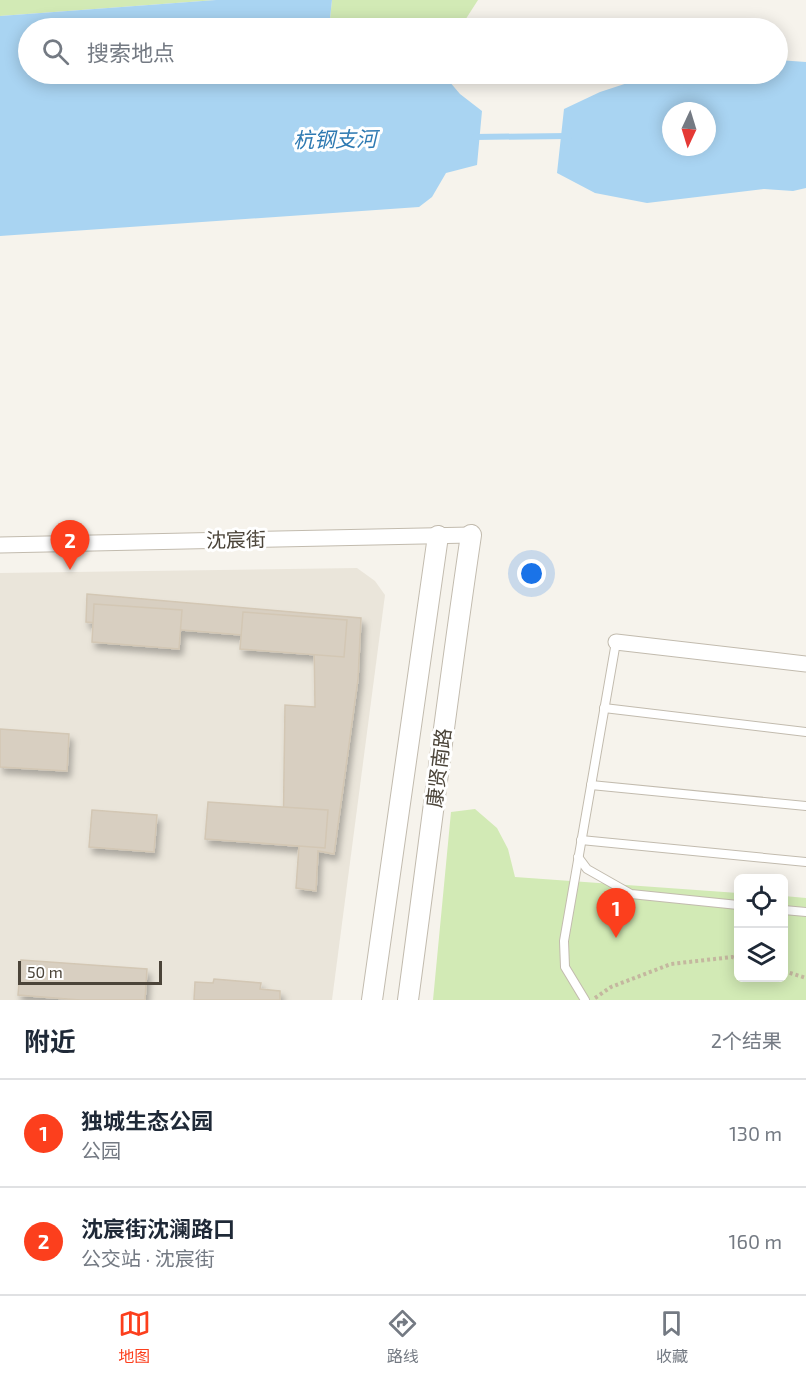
<!DOCTYPE html>
<html lang="zh">
<meta charset="utf-8">
<style>
:root{--surface:#fff;--page:#f6f6f7;--text:#1f2937;--muted:#747a83;--line:#e0e1e3;--accent:#fc3f1d}
body{margin:0;font-family:"Exo 2","Noto Sans SC",sans-serif;background:var(--page);color:var(--text)}
.controls{position:absolute;right:18px;bottom:18px;display:grid;overflow:hidden;border-radius:9px;box-shadow:0 3px 15px #0003}
.controls button{width:54px;height:54px;display:grid;place-items:center;padding:0;border:0;border-bottom:2px solid var(--line);background:var(--surface);color:var(--text);font:30px sans-serif}
.compass{position:absolute;left:662px;top:102px;width:54px;height:54px;border-radius:50%;background:var(--surface);box-shadow:0 3px 15px #0003;rotate:184deg}
.scale{position:absolute;left:18px;bottom:15px;width:144px;box-sizing:border-box;padding-left:6px;border:3px solid #4b4439;border-top:0;font-size:16px;line-height:21px;white-space:nowrap;color:#4b4439;-webkit-text-stroke:4px #fff;paint-order:stroke}
.you{position:absolute;left:532px;top:574px;width:21px;height:21px;margin:-15px;border:4px solid #fff;border-radius:50%;background:#1a73e8;box-shadow:0 0 0 9px #1a73e833}
.badge{display:grid;place-items:center;width:39px;height:39px;border-radius:50%;background:var(--accent);color:#fff;font-size:20px;font-weight:700}
.pin{position:absolute;translate:-50% -50px;filter:drop-shadow(0 2px 3px #0008)}
.pin::after{content:'';position:absolute;top:32px;width:21px;height:18px;background:inherit;clip-path:polygon(0 0,100% 0,50% 100%)}
.list{margin:0;padding:0;list-style:none}
h2{display:flex;justify-content:space-between;align-items:center;height:78px;margin:0;padding:0 24px;font-size:26px}
h2 small{font-size:20px;font-weight:400;color:var(--muted)}
.list li{display:grid;grid-template-columns:39px 1fr auto;gap:18px;align-items:center;box-sizing:border-box;height:108px;padding:0 24px;border-top:2px solid var(--line)}
.list b{display:block;font-size:22px;white-space:nowrap}
.list p{margin:0;font-size:20px;white-space:nowrap;color:var(--muted)}
.list em{font-size:20px;font-style:normal;color:var(--muted)}
.icon{flex:none;width:33px;height:33px;fill:none;stroke:currentColor;stroke-width:2;stroke-linecap:round;stroke-linejoin:round}
.map{position:relative;flex:none;width:806px;height:1000px;overflow:hidden}
.search{position:absolute;background:var(--surface);box-shadow:0 3px 15px #0003;left:18px;right:18px;top:18px;height:66px;display:flex;align-items:center;gap:15px;box-sizing:border-box;padding:0 21px;border-radius:33px;color:var(--muted);font-size:22px}
.sheet{height:294px;background:var(--surface)}
nav{display:flex;justify-content:space-around;align-items:center;box-sizing:border-box;height:84px;border-top:2px solid var(--line);background:var(--surface);font-size:16px;color:var(--muted)}
nav a{display:grid;justify-items:center;gap:3px}
nav .on{color:var(--accent)}
.map>svg:first-child{display:block}
.residential{fill:#eae5da}
.green{fill:#d2eab5}
.water{fill:#a9d4f2;fill-rule:evenodd}
.lines{fill:none;stroke-linecap:round;stroke-linejoin:round}
.stream{stroke:#a9d4f2;stroke-width:6}
.building{fill:#d8cfc1;stroke:#d3c7b4;stroke-width:1.5;filter:url(#shadow)}
.service-casing{stroke:#c2bbae;stroke-width:10}
.minor-casing{stroke:#c2bbae;stroke-width:17}
.tertiary-casing{stroke:#c2bbae;stroke-width:22}
.path{stroke:#c4b79f;stroke-width:4;stroke-dasharray:3 3;stroke-linecap:butt}
.service{stroke:#fff;stroke-width:8}
.minor{stroke:#fff;stroke-width:15}
.tertiary{stroke:#fff;stroke-width:20}
.labels{text-anchor:middle;stroke-width:6;stroke-linejoin:round;paint-order:stroke}
.street-label{font-size:20px;fill:#4b4439;stroke:#fff}
.water-label{font-size:21px;font-style:italic;fill:#2e7ab2;stroke:#fff}
</style>
<div class="map">
<svg width="806" height="1000" viewBox="0 0 806 1000">
<defs>
<filter id="shadow"><feDropShadow dx="3.5" dy="6" stdDeviation="3" flood-color="#0004"/></filter>
</defs>
<rect width="100%" height="100%" fill="#f6f3ec"/>
<!-- residential -->
<path class="residential" d="M357,568L375,581L385,595L332,1000H0V573Z"/>
<!-- green -->
<g class="green">
<path d="M0,0H216L0,16Z"/>
<path d="M332,0H478L460,28H329Z"/>
<path d="M475,809L497,828L508,849L515,877L738,893V978H784V896L806,898V1000H433L451,812Z"/>
</g>
<!-- water -->
<g class="water">
<path d="M216,0H332L329,28H28V74H326L325,82L361,79L395,74H443L460,94L482,111L477,165L446,173L432,197L419,207L0,236V16Z"/>
<path d="M778,60L806,62V188L793,191L764,189L647,203L595,193L557,173L564,109L600,92L655,74H778ZM671,111H707V147H671Z"/>
</g>
<g class="lines">
<!-- stream -->
<path class="stream" d="M474,137L569,136"/>
</g>
<!-- building -->
<g class="building">
<path d="M87,594L361,618L358,679L334,854L318,851L316,891L296,888L299,846L283,845L285,705L315,707L314,641L86,622Z"/>
<path d="M94,604L182,610L179,649L92,642Z"/>
<path d="M243,612L347,620L344,657L240,649Z"/>
<path d="M0,729L69,734L67,771L0,767Z"/>
<path d="M208,802L328,810L325,848L205,839Z"/>
<path d="M92,810L157,815L154,852L89,847Z"/>
<path d="M21,960L147,969L145,1000H80L18,995Z"/>
<path d="M214,979L261,983L260,989L280,991V1000H194L195,982L213,983Z"/>
</g>
<g class="lines">
<defs>
<g id="service">
<path d="M604,708L806,732"/>
<path d="M591,785L806,806"/>
<path d="M581,840L806,862"/>
<path d="M578,857L587,869L631,894L738,905"/>
<path d="M784,910L806,912"/>
<path d="M585,1000L565,967L564,941L616,642"/>
</g>
<g id="minor">
<path d="M0,545L471,535"/>
<path d="M616,642L806,664"/>
</g>
<g id="tertiary">
<path d="M372,1000L438,536"/>
<path d="M408,1000C429,845 448,690 471,535"/>
</g>
</defs>
<!-- service casing -->
<use href="#service" class="service-casing"/>
<!-- minor casing -->
<use href="#minor" class="minor-casing"/>
<!-- tertiary casing -->
<use href="#tertiary" class="tertiary-casing"/>
<!-- path -->
<g class="path">
<path d="M784,971L806,978"/>
<path d="M595,998L611,987L671,964L732,957L738,959"/>
</g>
<!-- service -->
<use href="#service" class="service"/>
<!-- minor -->
<use href="#minor" class="minor"/>
<!-- tertiary -->
<use href="#tertiary" class="tertiary"/>
</g>
<g class="labels">
<!-- street labels -->
<g class="street-label">
<text transform="translate(236 540) rotate(-1)" y="7">沈宸街</text>
<text transform="translate(439 768) rotate(-83)" y="7">康贤南路</text>
</g>
<!-- water labels -->
<g class="water-label">
<text transform="translate(335 140) rotate(-1)" y="7">杭钢支河</text>
</g>
</g>
</svg>
<div class="controls">
<button><svg class="icon" aria-label="locate" viewBox="0 0 24 24"><circle cx="12" cy="12" r="6"/><path d="M12 2v4M12 18v4M2 12h4M18 12h4"/></svg></button>
<button><svg class="icon" aria-label="layers" viewBox="0 0 24 24"><path d="M12 4l9 5-9 5-9-5zM3 14l9 5 9-5"/></svg></button>
</div>
<svg class="compass" viewBox="-18 -18 36 36"><path d="M0-13l5 13h-10z" fill="#e53935"/><path d="M0 13l5-13h-10z" fill="#747a83"/></svg>
<div class="scale">50 m</div>
<div class="you"></div>
<div class="pin badge" style="left:616px;top:938px">1</div>
<div class="pin badge" style="left:70px;top:570px">2</div>
<div class="search"><svg class="icon" aria-label="search" viewBox="0 0 24 24"><circle cx="10" cy="10" r="6"/><path d="M15 15l6 6"/></svg>搜索地点</div>
</div>
<section class="sheet">
<h2>附近<small>2个结果</small></h2>
<ul class="list">
<li><span class="badge">1</span><div><b>独城生态公园</b><p>公园</p></div><em>130 m</em></li>
<li><span class="badge">2</span><div><b>沈宸街沈澜路口</b><p>公交站 · 沈宸街</p></div><em>160 m</em></li>
</ul>
</section>
<nav>
<a class="on"><svg class="icon" aria-label="map" viewBox="0 0 24 24"><path d="M3 6l6-2 6 2 6-2v14l-6 2-6-2-6 2zM9 4v14M15 6v14"/></svg>地图</a>
<a><svg class="icon" aria-label="directions" viewBox="0 0 24 24"><path d="M12 3l9 9-9 9-9-9zM9 14v-3h6M13 9l2 2-2 2"/></svg>路线</a>
<a><svg class="icon" aria-label="saved" viewBox="0 0 24 24"><path d="M7 4h10v16l-5-4-5 4z"/></svg>收藏</a>
</nav>
